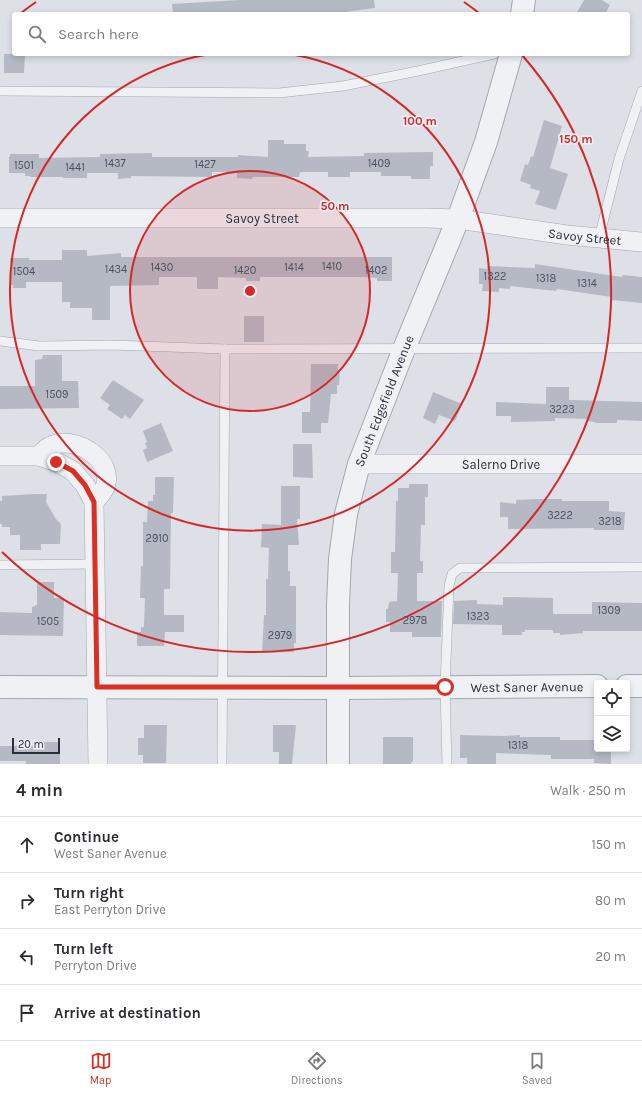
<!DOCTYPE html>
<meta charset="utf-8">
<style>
:root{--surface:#fff;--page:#f2f2f3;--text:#2b2b33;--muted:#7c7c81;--line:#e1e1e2;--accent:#d93025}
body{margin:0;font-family:Karla,sans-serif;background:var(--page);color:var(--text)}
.controls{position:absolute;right:12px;bottom:12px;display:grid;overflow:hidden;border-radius:4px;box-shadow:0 2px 6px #0003}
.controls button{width:36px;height:36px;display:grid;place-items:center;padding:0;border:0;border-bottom:1px solid var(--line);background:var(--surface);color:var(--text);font:20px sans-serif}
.scale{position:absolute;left:12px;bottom:10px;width:48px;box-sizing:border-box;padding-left:4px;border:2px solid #272e3d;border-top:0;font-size:11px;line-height:14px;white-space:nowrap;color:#272e3d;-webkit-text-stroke:3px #eceff4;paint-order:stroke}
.stop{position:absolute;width:12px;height:12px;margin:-9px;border:3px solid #d93025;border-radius:50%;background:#fff}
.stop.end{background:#d93025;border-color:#fff;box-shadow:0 1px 4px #0008}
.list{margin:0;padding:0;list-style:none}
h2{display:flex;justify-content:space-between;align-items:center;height:52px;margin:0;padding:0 16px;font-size:17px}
h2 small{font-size:13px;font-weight:400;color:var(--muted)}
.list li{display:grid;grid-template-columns:26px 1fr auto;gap:12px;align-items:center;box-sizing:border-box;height:56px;padding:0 16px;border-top:1px solid var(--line)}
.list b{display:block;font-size:15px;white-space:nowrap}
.list p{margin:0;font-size:13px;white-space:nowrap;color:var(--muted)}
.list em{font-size:13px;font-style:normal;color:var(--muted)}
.icon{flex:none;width:22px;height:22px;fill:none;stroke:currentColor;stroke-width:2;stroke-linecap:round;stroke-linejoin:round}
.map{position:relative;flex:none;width:642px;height:764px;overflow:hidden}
.search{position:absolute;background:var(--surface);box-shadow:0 2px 6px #0003;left:12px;right:12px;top:12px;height:44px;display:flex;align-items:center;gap:10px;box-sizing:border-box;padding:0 14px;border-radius:4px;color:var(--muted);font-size:15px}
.sheet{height:276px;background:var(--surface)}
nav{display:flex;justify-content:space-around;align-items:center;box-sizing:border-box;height:56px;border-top:1px solid var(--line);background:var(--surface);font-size:11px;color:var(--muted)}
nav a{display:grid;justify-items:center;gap:2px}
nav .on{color:var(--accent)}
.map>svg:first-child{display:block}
.building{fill:#b4b9c3}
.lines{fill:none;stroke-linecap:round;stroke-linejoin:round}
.service-casing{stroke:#a3a7b0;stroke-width:10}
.minor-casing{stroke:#a3a7b0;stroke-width:20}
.tertiary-casing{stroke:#a3a7b0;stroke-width:24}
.service{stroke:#eff1f5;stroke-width:9}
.minor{stroke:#eff1f5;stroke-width:19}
.tertiary{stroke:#eff1f5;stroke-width:22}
.route{stroke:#d93025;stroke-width:5}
.ring{fill:none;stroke:#d62828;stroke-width:2}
.labels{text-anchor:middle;stroke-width:3.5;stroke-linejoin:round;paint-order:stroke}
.number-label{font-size:11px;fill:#4a515e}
.street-label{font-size:13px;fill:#272e3d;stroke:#eceff4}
.centre{fill:#d62828;stroke:#eceff4;stroke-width:2}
.ring-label{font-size:12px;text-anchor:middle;font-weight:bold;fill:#d62828;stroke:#eceff4;stroke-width:3.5;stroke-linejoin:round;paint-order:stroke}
</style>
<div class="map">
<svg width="642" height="764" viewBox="0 0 642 764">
<rect width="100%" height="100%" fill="#dde0e6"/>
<!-- building -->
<g class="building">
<path d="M240,0H374L375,8L344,12V14H313V12L286,14V12L254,14H173L172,4Z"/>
<path d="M584,0H602L610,5L605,14H576Z"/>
<path d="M4,54H25L24,73H4Z"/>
<path d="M544,120L562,126L550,168L568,174L556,210L535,204L540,191L530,188L531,185L520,181L525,164L528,165L531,156L533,157Z"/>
<path d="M268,140H284V144H306V151H309L308,157L364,156V153L433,152V166H430V179H411V176H381V172H350V177H328V172H300L299,177H253L252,179L237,178V172H212V177L131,176V178L118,179V173H87V178H63V177H30V176H25V173H9V157H10V154H39V158L100,157V154L152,153V157H238V155L268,157Z"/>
<path d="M62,250H87V256L121,253V257H392V281H377V278L360,277H260V281H246V278L218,277V289H197V277H159V285L110,286V320H92V308H70V302H62V282H26V288H13V285H11L10,258H29V260H62Z"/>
<path d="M535,264L622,277L623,275L642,277V303L612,300V297L557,289L556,291L510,286V289L499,288V292L482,291L483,284H479V268L487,269V266L535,268Z"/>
<rect x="244" y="316" width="20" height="26"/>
<path d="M43,355H62V381H78L79,408L0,409V386H35V360L42,359Z"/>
<path d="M311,364H338V370H340L339,385H337V394H331L328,423H321V433H302V412H310Z"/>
<path d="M113,380L144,400L130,419L125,415L122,419L107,409L110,405L100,398Z"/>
<path d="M546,387H569V400L642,402V421L617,420V423H595V422L587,421V419L555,418V421L511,422V416H496V402L546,404Z"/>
<path d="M433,392L462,404L455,421L439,415L435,424L423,418Z"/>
<path d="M161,423L173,451L147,462L143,450L147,448L145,443L147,442L143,431Z"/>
<path d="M293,444H312L313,478L293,477Z"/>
<path d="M155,477H174L173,513H171L170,589H164V615H184V632H165L164,646H137V632H141V627H144L145,598H140L141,566H143V522H147L148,501H153V495H155Z"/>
<path d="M409,484H428V497H425V525H421L420,561H423V573H417V601H442L441,637H412V632H390V622H386V609H388L389,602L397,601L398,573H391V552H395L396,501H398V488H409Z"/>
<path d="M281,486H300V519H297L299,545H288V571H290V586H296V643H294V652L262,653L264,615H266V579H268L269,548L261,547L262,524L281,525Z"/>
<path d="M35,494H47L46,502L56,519L61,524L60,544H41V550H20V535H10V527H2V524H0V501H2V496Z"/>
<path d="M540,499H562V501H609V511L625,512L624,530H594V528L508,529V517H500V502L516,504V500Z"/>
<path d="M37,582H54V598H64L63,636L0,635V612L32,613V607L37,605Z"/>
<path d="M503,597L553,598V614H592V602L642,603V631H583V633L560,635V633H553V630H525V632H522V635H502V625L453,624L454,601L477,600V604L503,605Z"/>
<path d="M144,725H167L166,763H143V755H138V738H144Z"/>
<path d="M273,725H296L292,764H279V752H273Z"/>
<path d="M460,735L503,736L520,735V737H560V740H597V749H611V764L594,763V759H551V755L496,753V764H467V758H460Z"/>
<path d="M383,737H413V762H411V764H383Z"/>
<path d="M40,742H60V764H26V761H0V746H40Z"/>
</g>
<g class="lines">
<defs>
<g id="service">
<path d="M0,91L279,93L343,86L418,71L494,54"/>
<path d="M599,238L619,159L642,91"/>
<path d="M0,341L39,346L112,345L225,349L642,348"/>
<path d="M0,565L95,564"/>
<path d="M222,764L225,349"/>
<path d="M447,764L445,687L449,586L452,574L460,568L642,567"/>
</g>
<g id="minor">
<path id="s1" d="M0,218H425L458,219L567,235L642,242"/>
<path d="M0,456H39L57,462L73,471L85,485L94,502"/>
<path d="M39,456C43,451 47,447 53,445C76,436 115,460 105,487C103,493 97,498 94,502L98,764"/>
<path id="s2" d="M359,464H642"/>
</g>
<g id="tertiary">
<path d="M522,14L524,0"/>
<path d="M627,686H642"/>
<path id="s3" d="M0,687L339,688L597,686"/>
<path id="s4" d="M338,764V605L340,559L346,514L359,464L404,349L458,219L486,142L511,54"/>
</g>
</defs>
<!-- service casing -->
<use href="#service" class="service-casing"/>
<!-- minor casing -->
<use href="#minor" class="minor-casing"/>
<!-- tertiary casing -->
<use href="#tertiary" class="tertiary-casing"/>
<!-- service -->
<use href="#service" class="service"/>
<!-- minor -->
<use href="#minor" class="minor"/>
<!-- tertiary -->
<use href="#tertiary" class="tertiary"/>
</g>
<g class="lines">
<!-- route -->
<path class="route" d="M56,462L73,471L85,485L94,502L97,687H445"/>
</g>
<!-- distance rings -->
<circle cx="250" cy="291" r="120" fill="#d62828" fill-opacity=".12"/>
<g class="ring">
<circle cx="250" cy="291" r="120"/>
<path d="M290 54A240 240 0 1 1 210 54"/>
<path d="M21 13A360 360 0 0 1 36 2M464 2A360 360 0 0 1 479 13M522 55A360 360 0 0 1 2 552"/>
</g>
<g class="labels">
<!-- number labels -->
<g class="number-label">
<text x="115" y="167">1437</text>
<text x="379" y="167">1409</text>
<text x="205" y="168">1427</text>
<text x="24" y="169">1501</text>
<text x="75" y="171">1441</text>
<text x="332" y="270">1410</text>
<text x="162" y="271">1430</text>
<text x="294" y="271">1414</text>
<text x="116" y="273">1434</text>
<text x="245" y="274">1420</text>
<text x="376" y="274">1402</text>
<text x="24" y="275">1504</text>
<text x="495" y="280">1322</text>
<text x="546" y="282">1318</text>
<text x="587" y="287">1314</text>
<text x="57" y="398">1509</text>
<text x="562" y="413">3223</text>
<text x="560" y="519">3222</text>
<text x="610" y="525">3218</text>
<text x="157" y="542">2910</text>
<text x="609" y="614">1309</text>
<text x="478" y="620">1323</text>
<text x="415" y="624">2978</text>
<text x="48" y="625">1505</text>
<text x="280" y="639">2979</text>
<text x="518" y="749">1318</text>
</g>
<!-- street labels -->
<g class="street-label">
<text dy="5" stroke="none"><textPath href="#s1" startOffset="262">Savoy Street</textPath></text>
<text dy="5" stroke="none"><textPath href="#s1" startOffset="586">Savoy Street</textPath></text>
<text dy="5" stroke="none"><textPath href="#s4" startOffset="370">South Edgefield Avenue</textPath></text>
<text dy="5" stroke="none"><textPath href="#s2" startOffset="142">Salerno Drive</textPath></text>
<text dy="5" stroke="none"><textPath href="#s3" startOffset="527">West Saner Avenue</textPath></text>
</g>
</g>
<circle cx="250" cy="291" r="6" class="centre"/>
<g class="ring-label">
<text x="420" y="125">100 m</text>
<text x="576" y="143">150 m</text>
<text x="335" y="210">50 m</text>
</g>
</svg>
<div class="controls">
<button><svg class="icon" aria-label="locate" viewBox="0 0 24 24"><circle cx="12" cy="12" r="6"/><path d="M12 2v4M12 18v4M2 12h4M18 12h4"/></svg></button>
<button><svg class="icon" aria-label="layers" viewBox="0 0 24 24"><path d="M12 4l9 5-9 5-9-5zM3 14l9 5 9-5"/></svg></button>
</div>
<div class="scale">20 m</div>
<div class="stop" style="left:445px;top:687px"></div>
<div class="stop end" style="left:56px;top:462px"></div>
<div class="search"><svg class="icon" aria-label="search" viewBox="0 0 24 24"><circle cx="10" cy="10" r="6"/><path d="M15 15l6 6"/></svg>Search here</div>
</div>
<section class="sheet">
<h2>4 min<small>Walk · 250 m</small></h2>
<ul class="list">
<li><svg class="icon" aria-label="ahead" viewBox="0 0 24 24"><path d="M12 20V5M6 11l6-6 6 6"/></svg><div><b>Continue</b><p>West Saner Avenue</p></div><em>150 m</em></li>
<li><svg class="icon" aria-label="right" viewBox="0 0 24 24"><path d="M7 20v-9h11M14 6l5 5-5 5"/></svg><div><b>Turn right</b><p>East Perryton Drive</p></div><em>80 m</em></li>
<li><svg class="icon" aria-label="left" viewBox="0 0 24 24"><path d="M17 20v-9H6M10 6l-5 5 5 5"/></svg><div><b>Turn left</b><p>Perryton Drive</p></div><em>20 m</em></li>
<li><svg class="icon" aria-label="arrive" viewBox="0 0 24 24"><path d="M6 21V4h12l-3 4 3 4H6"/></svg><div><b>Arrive at destination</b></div></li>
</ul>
</section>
<nav>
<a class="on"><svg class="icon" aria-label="map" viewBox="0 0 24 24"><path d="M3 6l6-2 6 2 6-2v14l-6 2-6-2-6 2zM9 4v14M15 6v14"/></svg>Map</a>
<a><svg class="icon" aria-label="directions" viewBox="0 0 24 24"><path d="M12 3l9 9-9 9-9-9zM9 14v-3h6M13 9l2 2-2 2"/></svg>Directions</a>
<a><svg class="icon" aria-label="saved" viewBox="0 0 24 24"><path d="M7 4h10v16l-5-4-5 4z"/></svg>Saved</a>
</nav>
